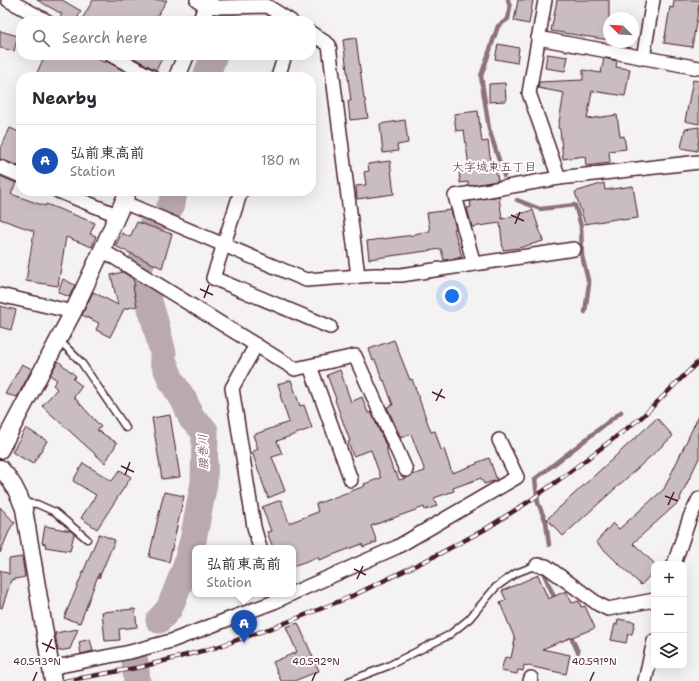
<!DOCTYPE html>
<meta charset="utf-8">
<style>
:root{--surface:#fff;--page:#f2f2f3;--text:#2b2b33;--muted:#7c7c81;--line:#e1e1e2;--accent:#7c3aed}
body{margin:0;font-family:"Shantell Sans","Klee One",sans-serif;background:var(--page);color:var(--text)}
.controls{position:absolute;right:12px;bottom:12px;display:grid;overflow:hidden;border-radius:8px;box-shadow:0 4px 16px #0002}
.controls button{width:36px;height:36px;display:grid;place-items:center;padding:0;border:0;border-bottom:1px solid var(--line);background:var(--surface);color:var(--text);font:20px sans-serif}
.compass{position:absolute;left:603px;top:12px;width:36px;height:36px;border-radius:50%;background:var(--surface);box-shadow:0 4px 16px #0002;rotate:294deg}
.you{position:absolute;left:452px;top:296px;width:14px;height:14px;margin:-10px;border:3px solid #fff;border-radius:50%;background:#1a73e8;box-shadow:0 0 0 6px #1a73e833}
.badge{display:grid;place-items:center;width:26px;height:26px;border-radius:50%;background:var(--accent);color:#fff;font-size:13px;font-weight:700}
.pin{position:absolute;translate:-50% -33px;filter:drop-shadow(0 1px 2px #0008)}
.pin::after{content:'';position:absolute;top:21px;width:14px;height:12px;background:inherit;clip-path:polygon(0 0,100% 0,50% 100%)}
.popup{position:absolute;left:192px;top:545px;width:104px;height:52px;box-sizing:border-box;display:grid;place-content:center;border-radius:8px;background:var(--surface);filter:drop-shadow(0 1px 3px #0005);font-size:13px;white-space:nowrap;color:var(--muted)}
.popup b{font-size:15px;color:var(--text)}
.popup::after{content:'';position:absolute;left:50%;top:100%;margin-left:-8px;border:8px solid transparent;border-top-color:var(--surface)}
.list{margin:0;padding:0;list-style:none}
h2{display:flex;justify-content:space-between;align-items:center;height:52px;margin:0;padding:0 16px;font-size:17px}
h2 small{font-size:13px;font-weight:400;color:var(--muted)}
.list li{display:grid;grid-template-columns:26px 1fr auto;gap:12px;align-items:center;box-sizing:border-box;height:72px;padding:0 16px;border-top:1px solid var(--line)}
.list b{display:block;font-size:15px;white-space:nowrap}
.list p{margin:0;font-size:13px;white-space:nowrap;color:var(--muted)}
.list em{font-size:13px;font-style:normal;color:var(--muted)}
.icon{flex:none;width:22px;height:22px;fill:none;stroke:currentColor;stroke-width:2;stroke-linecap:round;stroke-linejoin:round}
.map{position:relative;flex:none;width:699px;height:681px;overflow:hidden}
.search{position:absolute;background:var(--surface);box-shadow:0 4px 16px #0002;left:16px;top:16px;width:300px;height:44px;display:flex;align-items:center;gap:10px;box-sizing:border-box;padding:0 14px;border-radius:16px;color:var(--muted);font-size:15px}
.panel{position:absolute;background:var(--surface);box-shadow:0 4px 16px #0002;left:16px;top:72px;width:300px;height:124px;border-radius:16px}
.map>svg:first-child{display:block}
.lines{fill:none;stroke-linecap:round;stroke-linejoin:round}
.stream{stroke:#8d727a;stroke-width:4.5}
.river{stroke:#baa9ae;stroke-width:27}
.building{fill:#cabdc1;stroke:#4a1f2b}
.service-casing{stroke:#4a1f2b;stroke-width:9}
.minor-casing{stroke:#4a1f2b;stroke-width:16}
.tertiary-casing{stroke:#4a1f2b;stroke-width:19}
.service{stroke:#fff;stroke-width:6}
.minor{stroke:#fff;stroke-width:13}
.tertiary{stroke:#fff;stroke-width:16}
.rail-casing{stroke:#4a1f2b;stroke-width:4.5}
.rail{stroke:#fff;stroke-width:3;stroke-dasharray:9;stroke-linecap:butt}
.ticks{fill:none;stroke:#4a1f2b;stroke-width:1.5}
.labels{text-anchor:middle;stroke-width:4;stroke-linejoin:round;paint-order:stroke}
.neighbourhood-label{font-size:12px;fill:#4a1f2b;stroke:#fff}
.water-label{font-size:12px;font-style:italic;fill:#714f59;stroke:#fff}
.ticks-label{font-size:10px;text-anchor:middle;fill:#4a1f2b;stroke:#fff;stroke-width:4;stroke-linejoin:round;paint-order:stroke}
</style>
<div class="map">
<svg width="699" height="681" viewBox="0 0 699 681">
<rect width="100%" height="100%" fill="#f4f2f2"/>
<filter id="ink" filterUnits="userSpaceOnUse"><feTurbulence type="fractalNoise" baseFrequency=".025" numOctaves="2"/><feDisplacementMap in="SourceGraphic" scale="8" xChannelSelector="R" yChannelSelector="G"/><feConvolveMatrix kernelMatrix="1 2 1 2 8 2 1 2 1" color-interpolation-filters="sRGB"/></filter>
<g filter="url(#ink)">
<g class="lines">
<!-- stream -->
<g class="stream">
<path d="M504,176L489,129L481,76L498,26L508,19L510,7L508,0"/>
<path d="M517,200L540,209L575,205L581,226L582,256L589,284L585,312"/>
<path d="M549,545L546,522L538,503L535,479L621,412"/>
<path d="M544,574L556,601"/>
<path d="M569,632L578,652"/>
</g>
<!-- river -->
<g class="river">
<path d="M220,21V19L228,0"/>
<path d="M206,77L214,55"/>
<path d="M169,209L172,204L174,191"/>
<path d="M141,264L151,227"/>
<path d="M143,289L149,302L154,318L163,353V360L172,382L184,400L192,419L205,431L204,483L193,540L185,569L169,609L159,620"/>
<path d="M135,662L137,681"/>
</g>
</g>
<!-- building -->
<g class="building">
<path d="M37,0H62L81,11L76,21H57L62,14Z"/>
<path d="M93,0H167L154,21H81Z"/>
<path d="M518,0H533L529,24L514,21Z"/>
<path d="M557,0H609V40L551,31Z"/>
<path d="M674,0H699V5L692,47L664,43L670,7L673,8Z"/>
<path d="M0,31L18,36L14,51L0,48Z"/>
<path d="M356,38L364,99H365L368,118L350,120L348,101H351L343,40Z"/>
<path d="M498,44L519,48L517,63L495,59Z"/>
<path d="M547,54L568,57L565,71L545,68Z"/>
<path d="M45,55H91L105,63L106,61L135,77H35Z"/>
<path d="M128,55H164L156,70Z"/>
<path d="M604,58L617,61L616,67L630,69L625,96L592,91L587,119L617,115L620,137L624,136L626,149L609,151L610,163L586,166L585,156L563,159L560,129L558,128L564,93L538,88L539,82L583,80V70L601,73Z"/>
<path d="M693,80L699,81V124L685,121Z"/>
<path d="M505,83L506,101L489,102V84Z"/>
<path d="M478,111L482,142L488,141L491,164L495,163L498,181L468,186V182L460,183L459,168L469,167L464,130L456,131L454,114Z"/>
<path d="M405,120L408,143L397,145L398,151L383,153L380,124Z"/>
<path d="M699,127V138L697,151L681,148L685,129Z"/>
<path d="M10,128L21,133V167L0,159V150Z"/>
<path d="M390,161L394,194L357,199L356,186L366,185L364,172L369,171L368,164Z"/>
<path d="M0,176L16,183L11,194L45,206L46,204L95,223L90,234L96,236L92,247L66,237L58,286L26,281L34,231L0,219Z"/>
<path d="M604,183L605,190L633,186L638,218L622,220V218L585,224L575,192Z"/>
<path d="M499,196L502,219L533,210L543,241L519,248L503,250L500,223L472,227L467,208L471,207L470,201Z"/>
<path d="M451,210L456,229H454L462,257L444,260L441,249L369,259L367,241L414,235V234L430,231L427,213Z"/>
<path d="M137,222L172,234L162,268L115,246L122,233L130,237Z"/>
<path d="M123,272L133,279L135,286H133L137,306L124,309L110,337L96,330L99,323L82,315L93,292L118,305L111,275Z"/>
<path d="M63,279L75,285L69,297L58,292Z"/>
<path d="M0,306L16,310L11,330L0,327Z"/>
<path d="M394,340L410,380L412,379L431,432L435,431L441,450L444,449L452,473L477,464L476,463L489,458L497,480L484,484L481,478L453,488L454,491L434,498L437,506L425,510L424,507L371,526L377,542L363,547L362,544L319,560L318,557L293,566V548H273L267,532L271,531L262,507L281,500L289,523L318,512L316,504L365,486L364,484L381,478L371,450L353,456L348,442L350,441L335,400L336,399L327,375L340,370L351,402L362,397L368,413L371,412L387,448V453L394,473L396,472L399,480L409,477L412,475L425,471L411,434L401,438L387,407L393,405L384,380L383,381L375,360L373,361L369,349Z"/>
<path d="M58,361L76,376L73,379L82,386L74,397L101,427L97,430L117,443L105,463L42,406L57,389L53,385L57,380L50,375Z"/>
<path d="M22,364L32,369L17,397L5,394Z"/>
<path d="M291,380L300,406L304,405L312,428L277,441L282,454L272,457L285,491L268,498L252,452L258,449L253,435L289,422L280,395L281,394L278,384Z"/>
<path d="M170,415L180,477L162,479L152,418Z"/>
<path d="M699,415V458L680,498L681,500L633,543L654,563V571L641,585L596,542L613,523L619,529L664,489Z"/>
<path d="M657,418L673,436L563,536L547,519Z"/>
<path d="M26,428L47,441L33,464L12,452Z"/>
<path d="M83,463L112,481L120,470L131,477L97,529L81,518L96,495L73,481Z"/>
<path d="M164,492L184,496L169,562L149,557Z"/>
<path d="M0,507L15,523L11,527L0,553Z"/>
<path d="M45,526L71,531L74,534L70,551L45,547L46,544L42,543Z"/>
<path d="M99,534L115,540L99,578V573L80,623L64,618Z"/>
<path d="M22,557L25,577L11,580L2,608L0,607V570L9,574V559Z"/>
<path d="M538,575L548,599L566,591L572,603L579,601L581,607L585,606L595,628L542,649L570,655L566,674L524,665L523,671L518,670L517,674L501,671L505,657L511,658L515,639L500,603L506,600L502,591Z"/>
<path d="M135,609L137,627L119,629L120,640L105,641L102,612Z"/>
<path d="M618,619L635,622L632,634H628L626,643L611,640L615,624L617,625Z"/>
<path d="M298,623L319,671L294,681H281L273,662L297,652L286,627Z"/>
<path d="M78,629L70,649L58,651L55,633Z"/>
<path d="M90,639L93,651L81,654L79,642Z"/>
</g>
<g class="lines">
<defs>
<g id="service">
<path d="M60,341L81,362L126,428"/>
<path d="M24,503L37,504L55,512L87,539"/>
<path d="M349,681L388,666L449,635L469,619L496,587L516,573L537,565"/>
</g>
<g id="minor">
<path d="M8,0L47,21"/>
<path d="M197,0L207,6L219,7L267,6L291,21"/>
<path d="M545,0L529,93L559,178"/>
<path d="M311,33L329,45L358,276"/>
<path d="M538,38L699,68"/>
<path d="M111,55L152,77"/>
<path d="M643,58L653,0"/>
<path d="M278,77L285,55"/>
<path d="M0,167L21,176"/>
<path d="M58,191L117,215"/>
<path d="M241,191L213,278L330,327"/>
<path d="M123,202L306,280L374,275H401L574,249"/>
<path d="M102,250L295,369L355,356L406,470"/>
<path d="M474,264L455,196L559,178L699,162"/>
<path d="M0,295L73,312"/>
<path d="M256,345L232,388L254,527L260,548"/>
<path d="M310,366L351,480"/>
<path d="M674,564L690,517L699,499"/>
<path d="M537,565L546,566L598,604L608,609L654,600"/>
<path d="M293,593L397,547L517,477L499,440"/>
<path d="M50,668L130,652L171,641L274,602L291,594"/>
<path d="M530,681L531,678"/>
<path d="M645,681L654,641"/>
</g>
<g id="tertiary">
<path d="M201,21L209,0"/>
<path d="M177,77L186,55"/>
<path d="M0,450L73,312L102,250L128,191"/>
<path d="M0,468C12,480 19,494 24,509L53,681"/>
</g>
</defs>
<!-- service casing -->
<use href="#service" class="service-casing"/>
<!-- minor casing -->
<use href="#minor" class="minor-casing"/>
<!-- tertiary casing -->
<use href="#tertiary" class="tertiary-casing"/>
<!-- service -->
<use href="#service" class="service"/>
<!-- minor -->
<use href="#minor" class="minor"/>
<!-- tertiary -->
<use href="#tertiary" class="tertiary"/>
<defs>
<path id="rail" d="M65,681L141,667L217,647L280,625L350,597L435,556L484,530L528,502L567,474L642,417L699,361"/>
</defs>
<!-- rail casing -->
<use href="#rail" class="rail-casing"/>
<!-- rail -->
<use href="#rail" class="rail"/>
</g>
</g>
<!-- ticks -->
<path class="ticks" d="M511,215L524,221M515,224L520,212M200,289L213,295M204,298L209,285M432,392L445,398M436,401L442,389M121,466L134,472M125,475L130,462M665,496L678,501M668,505L674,492M354,569L366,575M357,579L363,566M42,643L55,649M46,652L52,639M33,681L37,672M312,681L316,672M590,681L594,672"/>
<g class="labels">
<!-- neighbourhood labels -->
<g class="neighbourhood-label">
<text x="494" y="171">大字城東五丁目</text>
</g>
<!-- water labels -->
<g class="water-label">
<text transform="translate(203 452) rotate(-92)" y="4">腰巻川</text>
</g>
</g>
<g class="ticks-label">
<text x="37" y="665">40.593°N</text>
<text x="316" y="665">40.592°N</text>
<text x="594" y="665">40.591°N</text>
</g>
</svg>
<div class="controls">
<button>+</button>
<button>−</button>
<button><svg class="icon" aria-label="layers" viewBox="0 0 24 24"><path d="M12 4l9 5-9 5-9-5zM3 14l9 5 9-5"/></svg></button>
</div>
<svg class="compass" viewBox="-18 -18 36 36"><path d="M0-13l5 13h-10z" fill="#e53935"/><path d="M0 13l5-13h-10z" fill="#7c7c81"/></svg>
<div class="you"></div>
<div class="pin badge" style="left:244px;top:643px;background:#1a4fb4">A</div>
<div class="popup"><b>弘前東高前</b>Station</div>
<div class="search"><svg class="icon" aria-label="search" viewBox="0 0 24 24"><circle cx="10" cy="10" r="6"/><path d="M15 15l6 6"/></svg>Search here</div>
<section class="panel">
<h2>Nearby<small></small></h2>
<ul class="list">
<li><span class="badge" style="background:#1a4fb4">A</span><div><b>弘前東高前</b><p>Station</p></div><em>180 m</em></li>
</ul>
</section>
</div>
